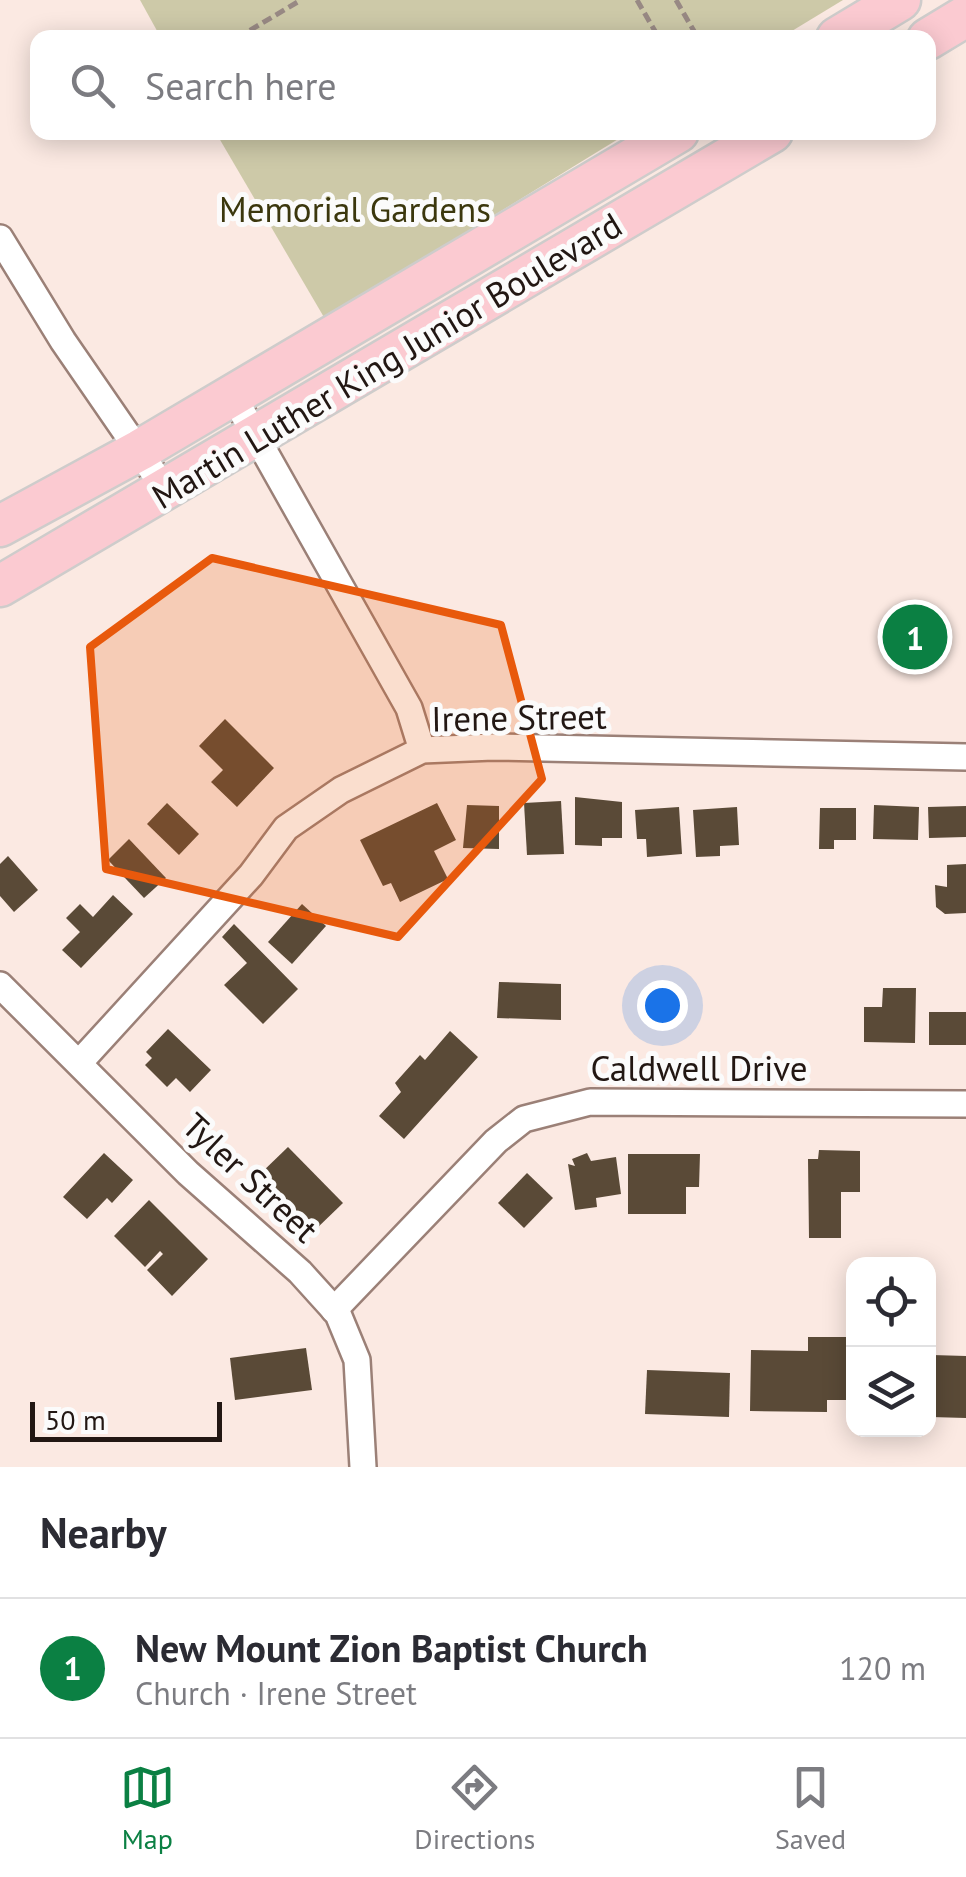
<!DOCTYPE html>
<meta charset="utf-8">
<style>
:root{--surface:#fff;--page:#f7f7f7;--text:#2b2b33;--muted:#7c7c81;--line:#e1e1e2;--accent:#0b8043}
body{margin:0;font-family:"PT Sans",sans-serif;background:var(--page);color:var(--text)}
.controls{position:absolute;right:30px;bottom:30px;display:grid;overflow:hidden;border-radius:20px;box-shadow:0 5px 25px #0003}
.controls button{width:90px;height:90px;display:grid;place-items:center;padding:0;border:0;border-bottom:2px solid var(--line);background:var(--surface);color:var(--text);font:50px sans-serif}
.scale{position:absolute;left:30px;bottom:25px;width:192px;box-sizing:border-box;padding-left:10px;border:5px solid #221713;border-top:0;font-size:28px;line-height:35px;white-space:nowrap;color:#221713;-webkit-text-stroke:8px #fbfbfb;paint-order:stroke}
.you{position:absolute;left:662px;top:1005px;width:35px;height:35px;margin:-25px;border:8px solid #fff;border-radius:50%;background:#1a73e8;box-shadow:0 0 0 15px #1a73e833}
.badge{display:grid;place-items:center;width:65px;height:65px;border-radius:50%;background:var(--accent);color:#fff;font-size:32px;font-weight:700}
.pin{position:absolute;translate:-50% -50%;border:5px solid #fff;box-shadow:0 2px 10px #0006}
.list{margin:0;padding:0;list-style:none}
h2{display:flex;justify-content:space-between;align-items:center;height:130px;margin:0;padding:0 40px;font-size:42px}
h2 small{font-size:32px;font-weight:400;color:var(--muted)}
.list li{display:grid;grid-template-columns:65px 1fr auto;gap:30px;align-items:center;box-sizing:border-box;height:140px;padding:0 40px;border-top:2px solid var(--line)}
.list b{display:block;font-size:38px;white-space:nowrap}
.list p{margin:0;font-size:32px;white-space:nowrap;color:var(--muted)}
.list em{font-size:32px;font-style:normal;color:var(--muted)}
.icon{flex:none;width:55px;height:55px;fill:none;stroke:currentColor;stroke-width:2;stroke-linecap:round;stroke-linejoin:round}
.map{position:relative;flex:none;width:966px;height:1467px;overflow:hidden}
.search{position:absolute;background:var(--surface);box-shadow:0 5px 25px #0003;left:30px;right:30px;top:30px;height:110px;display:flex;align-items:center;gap:25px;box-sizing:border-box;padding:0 35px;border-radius:20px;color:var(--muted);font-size:38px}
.sheet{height:270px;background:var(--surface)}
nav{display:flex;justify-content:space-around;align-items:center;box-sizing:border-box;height:140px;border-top:2px solid var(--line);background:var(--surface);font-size:28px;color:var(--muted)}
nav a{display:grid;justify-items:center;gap:5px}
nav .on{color:var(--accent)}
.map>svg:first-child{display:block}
.green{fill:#cdc9a8}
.building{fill:#5a4a37}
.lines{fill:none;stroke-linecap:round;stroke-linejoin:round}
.minor-casing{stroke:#9b8077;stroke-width:30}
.primary-casing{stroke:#cecccb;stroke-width:45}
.path{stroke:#988984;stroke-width:5;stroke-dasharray:10 5;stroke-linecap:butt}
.minor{stroke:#fff;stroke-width:25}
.primary{stroke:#fbcad1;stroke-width:40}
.marked{fill:#e8590c;fill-opacity:0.2;stroke:#e8590c;stroke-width:8;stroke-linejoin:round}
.labels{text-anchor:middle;stroke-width:10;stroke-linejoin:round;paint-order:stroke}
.park-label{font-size:35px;fill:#3b370d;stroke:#fbfbfb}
.street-label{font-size:35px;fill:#221713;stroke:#fbfbfb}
</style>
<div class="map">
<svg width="966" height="1467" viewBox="0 0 966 1467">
<rect width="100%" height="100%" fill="#fbe9e2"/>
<!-- green -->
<g class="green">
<path d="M140,0H843L782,37L161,38Z"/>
<path d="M216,133H628L325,319Z"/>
</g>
<!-- building -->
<g class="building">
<path d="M225,719L274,768L237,807L211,782L223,770L199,746Z"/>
<path d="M575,797L622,802V838H602V846L575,845Z"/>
<path d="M561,801L564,854L527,855L524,803Z"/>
<path d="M167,803L199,834L179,855L147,824Z"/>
<path d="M437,803L456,840L434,851L448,879L400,902L391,883L383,886L360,840Z"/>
<path d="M467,805L499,806V849L463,848Z"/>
<path d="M874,805L919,807L918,840L873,839Z"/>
<path d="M966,806V837L929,838L928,807Z"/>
<path d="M679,807L682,854L647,857L646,839H637L635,810Z"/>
<path d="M737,807L739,845L720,846V856L696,857L693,810Z"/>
<path d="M820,808H856V840H834V849H819Z"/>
<path d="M129,839L166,878L144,898L108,860Z"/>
<path d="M8,856L38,890L14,912L0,896V864Z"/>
<path d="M966,864V913L945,914L936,907L935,885L947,887V865Z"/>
<path d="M113,895L133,914L81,968L62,950L80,932L66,918L80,904L93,917Z"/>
<path d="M302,904L326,926L292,964L268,942Z"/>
<path d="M234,924L298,989L263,1024L224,985L247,963L222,937Z"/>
<path d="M499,982L561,984V1020L497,1018Z"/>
<path d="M883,988H916L915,1043L864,1042V1007H882Z"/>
<rect x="929" y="1012" width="37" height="33"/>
<path d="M168,1029L211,1070L190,1092L176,1078L167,1087L145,1065L152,1058L146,1052Z"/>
<path d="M450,1031L478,1057L404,1139L379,1116L401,1092L395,1083L420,1055L425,1060Z"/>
<path d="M288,1147L343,1203L314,1231L259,1175Z"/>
<path d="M819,1150L860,1151V1192H841V1238H809L808,1159H818Z"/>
<path d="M104,1153L133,1180L112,1203L107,1198L87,1219L63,1197Z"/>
<path d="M587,1153L591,1161L616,1157L621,1194L596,1198L597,1207L575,1210L568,1164L575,1166L572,1159Z"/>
<path d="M628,1154H700L699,1187H686V1214H628Z"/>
<path d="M527,1173L553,1198L524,1228L498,1203Z"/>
<path d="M149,1200L208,1259L172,1296L147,1270L163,1254L160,1251L145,1267L114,1236Z"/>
<path d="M808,1337H851L850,1400H827V1412L750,1411L751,1350L808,1351Z"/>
<path d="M306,1348L312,1390L235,1400L230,1358Z"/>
<path d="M932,1355L966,1356V1418L931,1417Z"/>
<path d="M647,1370L730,1373L729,1417L645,1414Z"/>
</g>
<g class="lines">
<defs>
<g id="minor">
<path d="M0,238L63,341L167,492"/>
<path d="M232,394L409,708L422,750"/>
<path d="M0,985L188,1173L300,1272L338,1314L357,1360L363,1467"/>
<path d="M79,1063L251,875L286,828L341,790L422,750L493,747L966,757"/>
<path d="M334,1310L496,1141L524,1119L590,1102L966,1104"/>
</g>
<g id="primary">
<path d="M837,38L900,0"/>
<path d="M928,39L966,16"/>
<path d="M0,526L140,450L678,132"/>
<path d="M0,586L772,132"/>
</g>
</defs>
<!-- minor casing -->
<use href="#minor" class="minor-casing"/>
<!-- primary casing -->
<use href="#primary" class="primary-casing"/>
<!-- path -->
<g class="path">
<path d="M637,0L659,38"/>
<path d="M676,0L698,38"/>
<path d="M237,38L301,0"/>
</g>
<!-- minor -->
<use href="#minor" class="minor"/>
<!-- primary -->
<use href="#primary" class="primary"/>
</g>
<!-- marked area -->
<path class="marked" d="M212,558L501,625L542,779L398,937L106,869L90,647Z"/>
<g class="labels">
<!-- park labels -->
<g class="park-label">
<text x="355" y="222">Memorial Gardens</text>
</g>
<!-- street labels -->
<g class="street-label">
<text transform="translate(387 361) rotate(-31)" y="12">Martin Luther King Junior Boulevard</text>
<text transform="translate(519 718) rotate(-1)" y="12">Irene Street</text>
<text x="699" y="1081">Caldwell Drive</text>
<text transform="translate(250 1178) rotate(43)" y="12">Tyler Street</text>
</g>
</g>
</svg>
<div class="controls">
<button><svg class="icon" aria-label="locate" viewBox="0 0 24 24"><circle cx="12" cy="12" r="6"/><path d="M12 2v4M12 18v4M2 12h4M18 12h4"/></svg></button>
<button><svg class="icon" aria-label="layers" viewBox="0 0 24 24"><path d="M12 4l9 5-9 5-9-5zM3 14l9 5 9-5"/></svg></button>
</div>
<div class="scale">50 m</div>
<div class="you"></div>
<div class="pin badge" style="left:915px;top:637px">1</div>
<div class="search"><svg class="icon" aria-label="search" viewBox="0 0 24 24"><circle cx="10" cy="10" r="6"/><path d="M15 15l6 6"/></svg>Search here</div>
</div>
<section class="sheet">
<h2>Nearby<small></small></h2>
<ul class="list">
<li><span class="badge">1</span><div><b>New Mount Zion Baptist Church</b><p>Church · Irene Street</p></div><em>120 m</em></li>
</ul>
</section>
<nav>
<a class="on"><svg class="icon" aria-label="map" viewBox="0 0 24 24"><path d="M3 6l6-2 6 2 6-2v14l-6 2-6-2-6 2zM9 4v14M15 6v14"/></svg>Map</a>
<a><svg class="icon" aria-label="directions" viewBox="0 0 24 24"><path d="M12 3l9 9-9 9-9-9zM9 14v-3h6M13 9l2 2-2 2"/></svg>Directions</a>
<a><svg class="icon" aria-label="saved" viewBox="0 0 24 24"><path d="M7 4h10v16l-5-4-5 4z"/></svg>Saved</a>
</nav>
